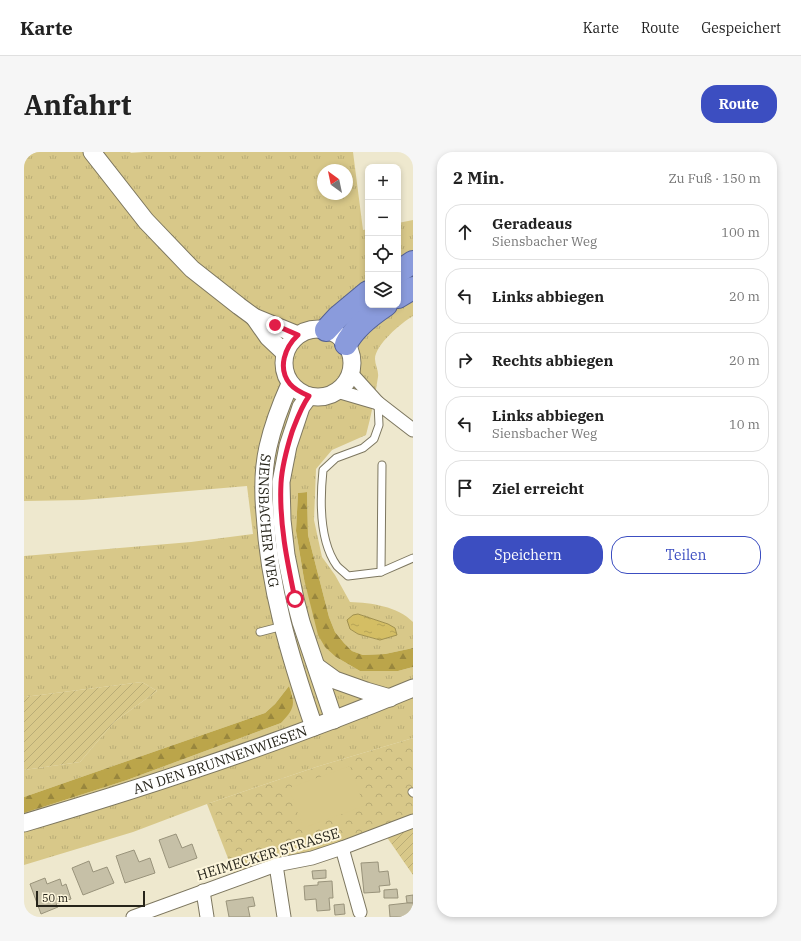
<!DOCTYPE html>
<html lang="de">
<meta charset="utf-8">
<style>
:root{--surface:#fff;--page:#f6f6f6;--text:#222;--muted:#767676;--line:#e0e0e0;--accent:#3c4ec1}
body{margin:0;font-family:"IBM Plex Serif",serif;background:var(--page);color:var(--text)}
.controls{position:absolute;right:12px;top:12px;display:grid;overflow:hidden;border-radius:8px;box-shadow:0 2px 6px #0003}
.controls button{width:36px;height:36px;display:grid;place-items:center;padding:0;border:0;border-bottom:1px solid var(--line);background:var(--surface);color:var(--text);font:20px sans-serif}
.compass{position:absolute;left:293px;top:12px;width:36px;height:36px;border-radius:50%;background:var(--surface);box-shadow:0 2px 6px #0003;rotate:327deg}
.scale{position:absolute;left:12px;bottom:10px;width:109px;box-sizing:border-box;padding-left:4px;border:2px solid #26241a;border-top:0;font-size:11px;line-height:14px;white-space:nowrap;color:#26241a;-webkit-text-stroke:3px #fcf5db;paint-order:stroke}
.stop{position:absolute;width:12px;height:12px;margin:-9px;border:3px solid #e11d48;border-radius:50%;background:#fff}
.stop.end{background:#e11d48;border-color:#fff;box-shadow:0 1px 4px #0008}
.list{margin:0;padding:0;list-style:none}
h2{display:flex;justify-content:space-between;align-items:center;height:52px;margin:0;padding:0 16px;font-size:17px}
h2 small{font-size:13px;font-weight:400;color:var(--muted)}
.list li{display:grid;grid-template-columns:26px 1fr auto;gap:12px;align-items:center;box-sizing:border-box;height:56px;margin:0 8px 8px;padding:0 8px;border:1px solid var(--line);border-radius:16px}
.list b{display:block;font-size:15px;white-space:nowrap}
.list p{margin:0;font-size:13px;white-space:nowrap;color:var(--muted)}
.list em{font-size:13px;font-style:normal;color:var(--muted)}
.actions{display:flex;gap:8px;padding:12px 16px}
.actions a{flex:1;padding:9px 0;border:1px solid var(--accent);border-radius:16px;text-align:center;font-size:14px;color:var(--accent)}
.actions .main{background:var(--accent);color:#fff}
.icon{flex:none;width:22px;height:22px;fill:none;stroke:currentColor;stroke-width:2;stroke-linecap:round;stroke-linejoin:round}
.map{position:relative;flex:none;width:389px;height:765px;overflow:hidden;border-radius:16px}
header{display:flex;align-items:center;gap:24px;box-sizing:border-box;height:56px;padding:0 20px;background:var(--surface);border-bottom:1px solid var(--line)}
header strong{font-size:19px}
nav{display:flex;gap:22px;margin-inline-start:auto;font-size:14px}
.intro{display:flex;align-items:center;justify-content:space-between;box-sizing:border-box;height:96px;padding:0 24px}
h1{margin:0;font-size:28px}
.button{padding:10px 18px;border-radius:16px;background:var(--accent);color:#fff;font-size:14px;font-weight:700}
main{display:flex;gap:24px;padding:0 24px}
aside{flex:1;background:var(--surface);border-radius:16px;box-shadow:0 2px 6px #0003}
.map>svg:first-child{display:block}
.grass{fill:url(#grass-tufts);fill-rule:evenodd}
.forest{fill:url(#forest-firs)}
.park{fill:url(#park-crowns)}
.garden{fill:url(#garden-furrows)}
.pitch{fill:#d8c889}
.water{fill:url(#water-ripples);stroke:#a0904e}
.building{fill:#c6c0a7;stroke:#99937b}
.lines{fill:none;stroke-linecap:round;stroke-linejoin:round}
.service-casing{stroke:#7d7760;stroke-width:9}
.minor-casing{stroke:#7d7760;stroke-width:15}
.tertiary-casing{stroke:#7d7760;stroke-width:19}
.trunk-casing{stroke:#546193;stroke-width:24}
.service{stroke:#fff;stroke-width:7}
.minor{stroke:#fff;stroke-width:13}
.tertiary{stroke:#fff;stroke-width:17}
.trunk{stroke:#8a9bdc;stroke-width:22}
.route{stroke:#e11d48;stroke-width:5}
.labels{text-anchor:middle;stroke-width:4;stroke-linejoin:round;paint-order:stroke}
.street-label{font-size:14px;fill:#26241a;stroke:#fcf5db}
</style>
<header>
<strong>Karte</strong>
<nav><a>Karte</a><a>Route</a><a>Gespeichert</a></nav>
</header>
<div class="intro"><h1>Anfahrt</h1><a class="button">Route</a></div>
<main>
<div class="map">
<svg width="389" height="765" viewBox="0 0 389 765">
<defs>
<pattern id="grass-tufts" width="24" height="20" patternUnits="userSpaceOnUse"><rect width="24" height="20" fill="#d8c889"/><path d="M3 7l-1-3M5 7V3M7 7l1-3M15 17l-1-3M17 17v-4M19 17l1-3" fill="none" stroke="#b9ac76"/></pattern>
<pattern id="forest-firs" width="22" height="20" patternUnits="userSpaceOnUse"><rect width="22" height="20" fill="#bba54a"/><path d="M5 1l3.5 6h-7zM16 11l3.5 6h-7z" fill="#98863d"/></pattern>
<pattern id="park-crowns" width="20" height="18" patternUnits="userSpaceOnUse"><rect width="20" height="18" fill="#d8c889"/><path d="M2 6a3 3 0 1 1 6 0M12 15a3 3 0 1 1 6 0" fill="none" stroke="#b9ac76"/></pattern>
<pattern id="garden-furrows" width="10" height="10" patternUnits="userSpaceOnUse"><rect width="10" height="10" fill="#d8c889"/><path d="M-1 1l2-2M0 10L10 0M9 11l2-2" fill="none" stroke="#b9ac76"/></pattern>
<pattern id="water-ripples" width="26" height="14" patternUnits="userSpaceOnUse"><rect width="26" height="14" fill="#d4be64"/><path d="M2 4q2-2 4 0t4 0M15 11q2-2 4 0t4 0" fill="none" stroke="#b6a356"/></pattern>
</defs>
<rect width="100%" height="100%" fill="#eee8ce"/>
<!-- grass -->
<path class="grass" d="M0,0H106L107,1L120,0H329L339,78L344,77V153H374V71L389,68V164C377,171 351,193 351,207C351,213 355,219 354,225C351,245 347,264 342,283L308,298L292,317L290,368L298,405L311,423L326,450C348,451 373,454 389,470V496L361,502L339,503L328,499L320,491L311,480L305,465L284,383L283,340L274,341L272,379L280,427L312,505L336,519H374L389,515V586L292,615L183,652L109,680L0,713V661L103,628L257,571L269,545L265,534L251,552L241,561L0,645V618L56,610L90,570L133,539L118,530L0,545V404L167,390L229,382L223,334L59,348L0,349ZM299,18H323V42H299ZM334,462L364,472L373,483L355,488L334,482L326,477Z"/>
<!-- forest -->
<g class="forest">
<path d="M283,340L284,383L305,465L311,480L320,491L328,499L339,503L361,502L389,496V515L374,519H336L312,505L301,495L294,483L280,427L272,379L274,341Z"/>
<path d="M265,534C272,553 270,557 257,571L103,628L0,661V645L241,561L251,552Z"/>
</g>
<!-- park -->
<path class="park" d="M389,586V669L212,727L183,652L292,615Z"/>
<!-- garden -->
<g class="garden">
<path d="M118,530L133,539L90,570L56,610L0,618V545Z"/>
<path d="M389,669V723L360,681Z"/>
</g>
<!-- pitch -->
<path class="pitch" d="M326,614L340,654L279,676L265,636Z"/>
<!-- water -->
<path class="water" d="M334,462L364,472L371,476L373,483L356,488L334,482L326,477L323,468L329,463Z"/>
<!-- building -->
<g class="building">
<path d="M152,682L158,696L168,692L173,706L145,716L135,688Z"/>
<path d="M110,698L115,710L126,706L131,721L101,731L92,704Z"/>
<path d="M65,709L69,720L83,715L90,731L59,743L48,716Z"/>
<path d="M354,710L355,720L364,719L366,733L355,734L356,740L340,741L337,711Z"/>
<path d="M302,718V726L289,727L288,719Z"/>
<path d="M21,726L23,732L36,727L38,734L42,732L47,747L32,752L34,755L17,762L6,732Z"/>
<path d="M308,729L309,746H305L306,758L293,759L292,747L281,748L280,734L294,733V730Z"/>
<path d="M373,737L374,746H360V738Z"/>
<path d="M389,743V751H383L382,744Z"/>
<path d="M229,745L231,754L224,755L226,765H205L202,749Z"/>
<path d="M383,751H389V765H366L365,753Z"/>
<path d="M320,752L321,762L311,763L310,753Z"/>
</g>
<g class="lines">
<defs>
<g id="service">
<path d="M354,251L355,273L350,287L339,296L312,306L299,318C296,347 295,389 313,414C316,417 321,421 324,424L357,420L389,406"/>
<path d="M357,420L358,313"/>
<path d="M236,480L259,474"/>
<path d="M388,640L389,641"/>
</g>
<g id="minor">
<path d="M326,220L354,251L389,278"/>
<path d="M313,239L354,251"/>
<path d="M318,696L336,760"/>
<path d="M252,713L260,765"/>
<path d="M179,739L183,765"/>
<path d="M109,765L252,713L288,706L318,696L389,669"/>
</g>
<g id="tertiary">
<path d="M68,0L122,69L168,117L215,154L230,165L274,183"/>
<path d="M230,165L244,185L261,201"/>
<circle cx="294" cy="211" r="34"/>
<path id="s1" d="M266,232C257,252 249,273 244,295C239,317 239,340 241,362C245,435 266,505 290,575"/>
<path d="M285,244L277,255L264,294L257,330L258,368L262,403L271,447L277,470L310,568"/>
<path d="M293,515L311,528L342,539L366,546"/>
<path id="s2" d="M0,671C132,632 262,589 389,536"/>
</g>
<g id="trunk">
<path d="M374,120L389,110"/>
<path d="M374,145L389,136"/>
<path d="M302,178L314,165L344,140"/>
<path d="M322,192C330,176 347,163 362,153"/>
</g>
</defs>
<!-- service casing -->
<use href="#service" class="service-casing"/>
<!-- minor casing -->
<use href="#minor" class="minor-casing"/>
<!-- tertiary casing -->
<use href="#tertiary" class="tertiary-casing"/>
<!-- trunk casing -->
<use href="#trunk" class="trunk-casing"/>
<!-- service -->
<use href="#service" class="service"/>
<!-- minor -->
<use href="#minor" class="minor"/>
<!-- tertiary -->
<use href="#tertiary" class="tertiary"/>
<!-- trunk -->
<use href="#trunk" class="trunk"/>
</g>
<g class="lines">
<!-- route -->
<path class="route" d="M251,173L274,183C261,195 253,216 266,232C271,238 278,241 285,244C277,255 273,267 268,280C263,296 258,314 257,331C255,370 263,409 271,447"/>
</g>
<g class="labels">
<!-- street labels -->
<g class="street-label">
<text dy="5" stroke="none"><textPath href="#s1" startOffset="141">SIENSBACHER WEG</textPath></text>
<text dy="5" stroke="none"><textPath href="#s2" startOffset="206">AN DEN BRUNNENWIESEN</textPath></text>
<text transform="translate(244 702) rotate(-17)" y="5">HEIMECKER STRASSE</text>
</g>
</g>
</svg>
<div class="controls">
<button>+</button>
<button>−</button>
<button><svg class="icon" aria-label="locate" viewBox="0 0 24 24"><circle cx="12" cy="12" r="6"/><path d="M12 2v4M12 18v4M2 12h4M18 12h4"/></svg></button>
<button><svg class="icon" aria-label="layers" viewBox="0 0 24 24"><path d="M12 4l9 5-9 5-9-5zM3 14l9 5 9-5"/></svg></button>
</div>
<svg class="compass" viewBox="-18 -18 36 36"><path d="M0-13l5 13h-10z" fill="#e53935"/><path d="M0 13l5-13h-10z" fill="#767676"/></svg>
<div class="scale">50 m</div>
<div class="stop" style="left:271px;top:447px"></div>
<div class="stop end" style="left:251px;top:173px"></div>
</div>
<aside>
<h2>2 Min.<small>Zu Fuß · 150 m</small></h2>
<ul class="list">
<li><svg class="icon" aria-label="ahead" viewBox="0 0 24 24"><path d="M12 20V5M6 11l6-6 6 6"/></svg><div><b>Geradeaus</b><p>Siensbacher Weg</p></div><em>100 m</em></li>
<li><svg class="icon" aria-label="left" viewBox="0 0 24 24"><path d="M17 20v-9H6M10 6l-5 5 5 5"/></svg><div><b>Links abbiegen</b></div><em>20 m</em></li>
<li><svg class="icon" aria-label="right" viewBox="0 0 24 24"><path d="M7 20v-9h11M14 6l5 5-5 5"/></svg><div><b>Rechts abbiegen</b></div><em>20 m</em></li>
<li><svg class="icon" aria-label="left" viewBox="0 0 24 24"><path d="M17 20v-9H6M10 6l-5 5 5 5"/></svg><div><b>Links abbiegen</b><p>Siensbacher Weg</p></div><em>10 m</em></li>
<li><svg class="icon" aria-label="arrive" viewBox="0 0 24 24"><path d="M6 21V4h12l-3 4 3 4H6"/></svg><div><b>Ziel erreicht</b></div></li>
</ul>
<div class="actions"><a class="main">Speichern</a><a>Teilen</a></div>
</aside>
</main>
